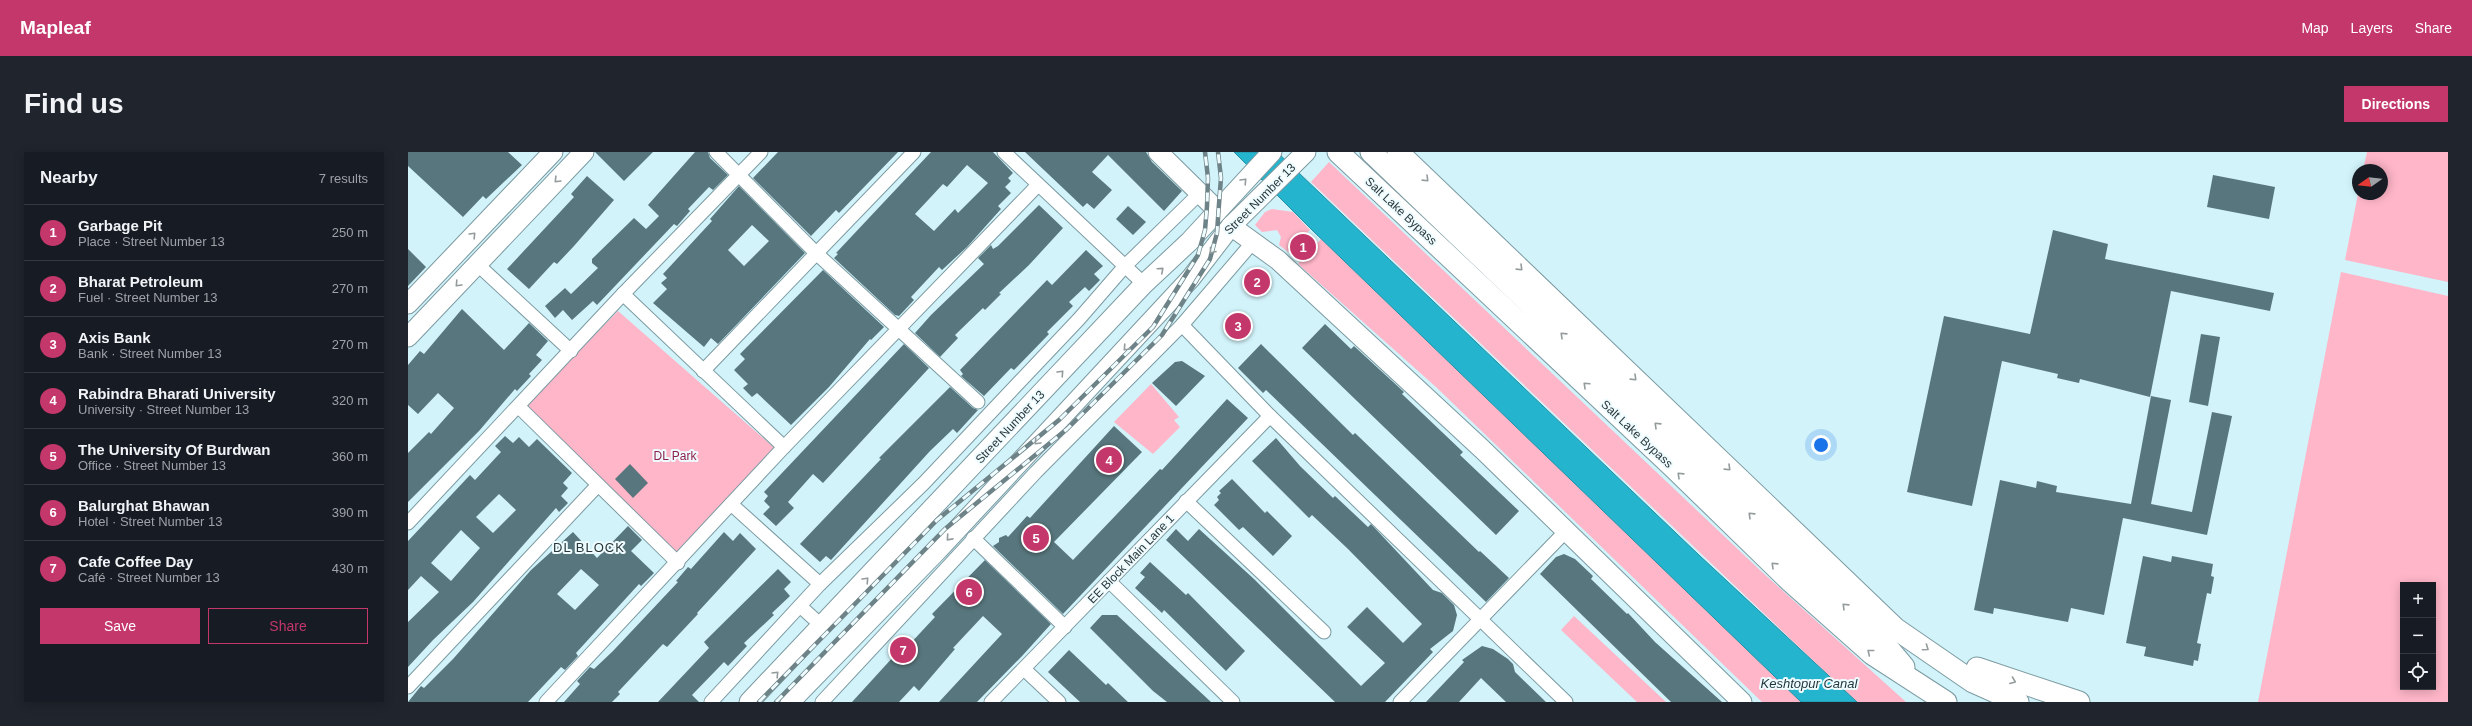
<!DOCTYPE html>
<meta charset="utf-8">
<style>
:root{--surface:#171b24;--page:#20242c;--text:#f1f3f6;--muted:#9ea1a6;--line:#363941;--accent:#c3376b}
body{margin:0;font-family:Arial,sans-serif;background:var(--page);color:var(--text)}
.controls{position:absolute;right:12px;bottom:12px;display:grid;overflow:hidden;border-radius:0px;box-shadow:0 2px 10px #0003}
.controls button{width:36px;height:36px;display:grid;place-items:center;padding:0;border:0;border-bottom:1px solid var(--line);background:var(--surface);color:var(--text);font:20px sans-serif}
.compass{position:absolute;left:1944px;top:12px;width:36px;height:36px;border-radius:50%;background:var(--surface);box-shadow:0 2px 10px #0003;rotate:256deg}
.you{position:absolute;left:1413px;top:293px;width:14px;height:14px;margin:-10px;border:3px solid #fff;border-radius:50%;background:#1a73e8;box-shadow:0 0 0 6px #1a73e833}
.badge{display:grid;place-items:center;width:26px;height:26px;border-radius:50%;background:var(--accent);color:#fff;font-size:13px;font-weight:700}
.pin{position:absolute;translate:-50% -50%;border:2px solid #fff;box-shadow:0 1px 4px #0006}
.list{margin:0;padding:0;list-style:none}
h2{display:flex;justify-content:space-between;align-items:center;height:52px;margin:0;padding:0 16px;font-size:17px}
h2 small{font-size:13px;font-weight:400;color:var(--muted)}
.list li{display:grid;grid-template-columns:26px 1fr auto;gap:12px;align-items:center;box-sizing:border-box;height:56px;padding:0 16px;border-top:1px solid var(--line)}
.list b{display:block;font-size:15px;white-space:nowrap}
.list p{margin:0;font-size:13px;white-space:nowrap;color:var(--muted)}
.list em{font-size:13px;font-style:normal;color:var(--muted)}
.actions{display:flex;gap:8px;padding:12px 16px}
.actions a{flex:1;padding:9px 0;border:1px solid var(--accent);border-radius:0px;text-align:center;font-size:14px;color:var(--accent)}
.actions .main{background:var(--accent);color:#fff}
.icon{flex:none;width:22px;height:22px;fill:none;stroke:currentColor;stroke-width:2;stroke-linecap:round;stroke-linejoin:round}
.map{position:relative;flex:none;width:2040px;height:550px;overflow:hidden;border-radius:0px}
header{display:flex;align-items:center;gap:24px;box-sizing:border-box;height:56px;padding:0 20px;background:var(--accent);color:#fff}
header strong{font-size:19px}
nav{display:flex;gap:22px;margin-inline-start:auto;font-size:14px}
.intro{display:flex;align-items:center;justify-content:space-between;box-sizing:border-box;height:96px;padding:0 24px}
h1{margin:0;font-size:28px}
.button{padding:10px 18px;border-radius:0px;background:var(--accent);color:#fff;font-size:14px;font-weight:700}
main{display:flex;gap:24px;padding:0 24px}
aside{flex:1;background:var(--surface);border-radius:0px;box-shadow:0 2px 10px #0003}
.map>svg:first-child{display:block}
.green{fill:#ffb6c9;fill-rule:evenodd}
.water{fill:#24b4ce;stroke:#268ea2}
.building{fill:#58767d;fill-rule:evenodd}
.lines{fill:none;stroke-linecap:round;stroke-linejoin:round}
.street-casing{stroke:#7b9aa1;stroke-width:15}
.secondary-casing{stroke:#7b9aa1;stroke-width:21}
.primary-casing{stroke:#7b9aa1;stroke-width:23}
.street{stroke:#fff;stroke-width:13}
.secondary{stroke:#fff;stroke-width:19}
.primary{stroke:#fff;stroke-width:21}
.rail-casing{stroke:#6e8387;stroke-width:4.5}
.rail{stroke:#effcff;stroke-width:3;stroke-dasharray:9;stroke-linecap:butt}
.oneway{stroke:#949b9c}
.labels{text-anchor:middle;stroke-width:4;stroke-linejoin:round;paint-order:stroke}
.street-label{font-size:12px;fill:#2a373a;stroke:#effcff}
.park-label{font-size:12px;fill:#8e204b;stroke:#effcff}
.neighbourhood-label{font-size:13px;letter-spacing:1px;fill:#2a373a;stroke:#effcff}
.water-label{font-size:13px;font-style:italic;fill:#1f353a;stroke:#effcff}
</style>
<header>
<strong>Mapleaf</strong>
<nav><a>Map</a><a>Layers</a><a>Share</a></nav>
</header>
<div class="intro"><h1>Find us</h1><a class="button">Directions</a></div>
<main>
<aside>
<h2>Nearby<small>7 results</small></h2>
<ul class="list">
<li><span class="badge">1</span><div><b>Garbage Pit</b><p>Place · Street Number 13</p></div><em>250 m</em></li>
<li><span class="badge">2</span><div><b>Bharat Petroleum</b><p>Fuel · Street Number 13</p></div><em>270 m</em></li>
<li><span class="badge">3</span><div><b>Axis Bank</b><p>Bank · Street Number 13</p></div><em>270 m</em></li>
<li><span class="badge">4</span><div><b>Rabindra Bharati University</b><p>University · Street Number 13</p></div><em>320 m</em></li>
<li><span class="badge">5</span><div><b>The University Of Burdwan</b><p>Office · Street Number 13</p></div><em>360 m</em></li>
<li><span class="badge">6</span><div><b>Balurghat Bhawan</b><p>Hotel · Street Number 13</p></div><em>390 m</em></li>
<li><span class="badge">7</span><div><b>Cafe Coffee Day</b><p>Café · Street Number 13</p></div><em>430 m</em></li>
</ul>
<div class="actions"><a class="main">Save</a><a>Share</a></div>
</aside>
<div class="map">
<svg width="2040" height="550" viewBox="0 0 2040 550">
<rect width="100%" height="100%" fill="#d2f3fa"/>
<!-- green -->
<g class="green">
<path d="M1959,0H2040V130L1937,108L1950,42H1974V18H1955Z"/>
<path d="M921,10L1354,420L1498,550H1449L1410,513L903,30Z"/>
<path d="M864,57L885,60L902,78L880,100L871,93L873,85L869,78L854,80L847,73L857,60Z"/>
<path d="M913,87L1393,550H1354L1028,235L890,112Z"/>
<path d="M1933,120L2040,144V550H1850ZM1995,433H2025V535H1995Z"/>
<path d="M210,159L370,299L269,406L118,253Z"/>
<path d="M743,232L771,265L766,268L772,275L745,302L706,270Z"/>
<path d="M1166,464L1258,550H1229L1153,478Z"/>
</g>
<!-- water -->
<path class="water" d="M826,0H869L1291,403L1449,550H1393L904,78Z"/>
<!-- building -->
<g class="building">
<path d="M0,0H100L114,13L78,47L75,44L55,65L0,14Z"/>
<path d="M187,0H245L216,29Z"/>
<path d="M287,0H300L302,6L320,23L305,38L301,35L280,57L282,59L269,74L266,72L189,153L185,149L164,168L155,158L147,166L137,154L157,136L163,142L190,116L184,111V107L226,66L238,77L251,64L240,53Z"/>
<path d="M370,0H490L431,61L428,58L403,84L345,26Z"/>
<path d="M523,0H585L605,21L600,26L603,29L597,35L603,41L590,54L593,57L559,95L534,118L531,115L503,145L506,148L491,164L487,163L426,106L430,102L428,101ZM559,13L580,31L550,61L547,57L526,79L507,62L535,32L539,35Z"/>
<path d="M617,0H738L744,10L774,39L756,59L700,3L684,20L704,38L686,57L679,51L675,55Z"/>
<path d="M1805,23L1867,35L1861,67L1799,55Z"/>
<path d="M179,24L206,48L166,94L149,112L146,110L121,137L99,117L166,45L163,42Z"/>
<path d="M331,34L397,101L310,192L303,186L296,195L245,151L259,137L253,131L259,126L255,122L304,69L302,67ZM344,73L361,89L336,114L320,98Z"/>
<path d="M631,53L655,76L621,113L591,141L593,142L577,158L575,156L547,183L550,186L532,205L507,181L523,163L576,112L570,106L583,93L585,97L590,94Z"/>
<path d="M720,54L738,70L725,83L708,67Z"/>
<path d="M1645,78L1700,92L1697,107L1866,141L1862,159L1763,139L1742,245L1672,227L1671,231L1649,226L1650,222L1594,209L1564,354L1499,340L1536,164L1622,182Z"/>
<path d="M899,83L908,91L892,109L882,100Z"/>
<path d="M0,97L18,115L0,134Z"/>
<path d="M678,98L695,114L686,122L692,128L681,139L677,135L661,150L665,154L639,180L641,182L606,218L603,216L576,244L553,224L555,222L552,218L639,128L644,133Z"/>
<path d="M415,118L476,175L463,188L462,187L421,235L383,273L349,241L344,245L335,236L340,232L326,218L337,207L332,202Z"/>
<path d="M54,157L96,198L121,171L140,189L128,203L134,208L121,222L123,224L109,239L107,237L71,279L0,350V301L21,280L23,282L46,256L30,241L10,262L0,253V213L12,199L16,202Z"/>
<path d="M917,172L943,197L946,194L996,240L994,242L1055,300L1052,303L1111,359L1088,383L894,196Z"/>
<path d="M1793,182L1812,185L1800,254L1781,250Z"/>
<path d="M496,192L521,216L415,331L405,322L380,350L386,356L368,374L355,362L362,355L356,349L360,344L356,340Z"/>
<path d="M853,192L945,283L947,281L1071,400L1072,399L1101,426L1078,450L858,238L855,241L830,216Z"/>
<path d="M774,209L797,224L768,254L744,231L767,210Z"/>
<path d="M542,235L565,256L570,258L549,281L545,277L522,299L423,408L418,404L412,410L392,392L473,307L471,306Z"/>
<path d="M1743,244L1763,248L1743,352L1784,360L1804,260L1824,264L1799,383L1715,366L1696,463L1663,456L1660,470L1586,456L1585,462L1566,458L1592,328L1628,336L1629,329L1649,334L1648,340L1723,352Z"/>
<path d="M819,247L840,266L655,462L585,394L591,390V386L598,383L600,385L619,364L622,366L706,274L734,300L646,390L665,408L752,317L754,318Z"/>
<path d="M97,284L105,291L111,285L121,295L129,287L164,321L155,331L160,336L153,344L160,351L151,360L148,356L65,450L25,488L0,515V470L31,440L13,424L0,438V389L62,323L67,328L93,300L87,294ZM91,342L108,358L85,381L68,365ZM53,378L72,396L43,429L23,411Z"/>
<path d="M868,286L892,314L925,346L927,344L960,375L963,372L1025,438L1034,441L1046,453L1049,463L1045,479L1022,497L1025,500L977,550H927L758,388L768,377L780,389L791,377L846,427L953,534L977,511L939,475L959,455L995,491L1014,472L940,397L904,363L901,366L844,309Z"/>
<path d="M222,312L240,331L225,346L207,327Z"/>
<path d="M824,327L857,361L859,359L884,384L865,404L835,375L831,378L806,353L811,348L809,345L813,341L811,339Z"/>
<path d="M220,374L234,388L223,399L246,421L233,434L231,432L168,501L170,504L157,518L153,515L120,550H0L13,534L16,536L45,507L123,418L165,380L189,406ZM173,417L191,433L167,458L149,442Z"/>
<path d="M316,380L325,389L332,381L348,397L289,461L290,462L259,495L255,492L210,540L212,542L204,550H156L172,532L169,529L182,515L186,517L205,499L270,430L268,429L280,415L283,417Z"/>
<path d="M1156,402L1167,407L1185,424L1183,427L1219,462L1220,461L1247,490L1314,550H1263L1132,422L1148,405Z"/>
<path d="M1735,404L1763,410L1764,404L1805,412L1803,424L1806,425L1803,442L1799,441L1789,491L1793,492L1790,509L1786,508L1785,514L1736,504L1738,495L1718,491Z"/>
<path d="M577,408L643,472L615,503L569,550H531L594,482L575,464L545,496L547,497L511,539L506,534L491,550H444L497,492L500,494L527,465L524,462Z"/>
<path d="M742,410L778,443L780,441L837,499L818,519L756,458L754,461L727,436L737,425L732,421Z"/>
<path d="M370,417L383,430L376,437L382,444L364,461L366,463L336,491L339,494L320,514L316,510L284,543L291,550H250L301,496L296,490Z"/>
<path d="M694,463H709L803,550H759L745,539L682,476Z"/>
<path d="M1074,494L1085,497L1100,507L1105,512L1107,520L1138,550H1098L1073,526L1051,550H1018L1056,510L1054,508Z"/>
<path d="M661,498L698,533L700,531L720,550H672L640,520Z"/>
</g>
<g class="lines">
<defs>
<g id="street">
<path d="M308,0L408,101L570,250"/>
<path d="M596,0L736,132"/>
<path d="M69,112L163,199"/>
<path d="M215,142L376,295"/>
<path d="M774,173L862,264L1158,550"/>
<path d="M295,219L506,0"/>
<path d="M111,255L270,411"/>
<path d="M778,349L916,480"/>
<path d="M323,352L412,432"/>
<path d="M0,371L215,142L353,0"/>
<path d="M565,386L657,475"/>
<path d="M701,429L825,550"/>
<path d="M392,454L414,474"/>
<path d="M616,517L651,550"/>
<path d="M0,535L190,333"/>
<path d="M138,550L376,295L630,33"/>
<path d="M303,550L412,432L516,331L671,167L717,114L792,41"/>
<path d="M414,550L628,320L774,173L845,90"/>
<path d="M583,550L862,264"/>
<path d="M992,550L1158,379"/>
</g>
<g id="secondary">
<path d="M750,0L809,58"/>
<path d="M823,74L870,108L1074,297L1334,550"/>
<path d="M0,152L145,0"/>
<path d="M0,185L176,0"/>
<path d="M341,550L736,132L781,90L864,0"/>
<path d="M382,550L530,398L783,126L823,74L898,0"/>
</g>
<g id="primary">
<path d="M930,0L1264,314L1383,430L1464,502L1538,550"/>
<path d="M963,0L1475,490L1496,515"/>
<path d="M990,0L1488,477L1565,530L1610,550"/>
<path d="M1569,516L1671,550"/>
</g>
</defs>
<!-- street casing -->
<use href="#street" class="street-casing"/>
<!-- secondary casing -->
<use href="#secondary" class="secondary-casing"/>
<!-- primary casing -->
<use href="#primary" class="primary-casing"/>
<!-- street -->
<use href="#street" class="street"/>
<!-- secondary -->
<use href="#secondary" class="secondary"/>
<!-- primary -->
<use href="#primary" class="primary"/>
<defs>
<g id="rail">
<path d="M351,550L529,368L651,268L745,175L790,103L797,78L799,54L800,26L797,0"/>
<path d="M368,550L537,377L659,277L754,183L802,107L809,81L811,52L813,26L810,0"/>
</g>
</defs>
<!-- rail casing -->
<use href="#rail" class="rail-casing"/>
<!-- rail -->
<use href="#rail" class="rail"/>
</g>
<!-- one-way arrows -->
<defs><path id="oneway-chevron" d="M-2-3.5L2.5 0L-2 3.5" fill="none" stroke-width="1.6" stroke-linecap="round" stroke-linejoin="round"/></defs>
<g class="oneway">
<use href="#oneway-chevron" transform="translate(1018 27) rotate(44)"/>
<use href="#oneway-chevron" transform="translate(149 28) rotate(134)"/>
<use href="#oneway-chevron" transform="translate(836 29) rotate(-47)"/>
<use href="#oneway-chevron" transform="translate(65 83) rotate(-46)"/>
<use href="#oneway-chevron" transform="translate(804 99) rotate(128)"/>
<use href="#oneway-chevron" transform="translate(1112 116) rotate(44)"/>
<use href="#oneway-chevron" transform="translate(753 118) rotate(-42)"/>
<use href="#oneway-chevron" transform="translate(50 132) rotate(133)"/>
<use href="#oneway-chevron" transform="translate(1155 183) rotate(-136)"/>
<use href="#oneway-chevron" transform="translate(718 196) rotate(133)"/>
<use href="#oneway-chevron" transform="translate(653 221) rotate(-47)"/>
<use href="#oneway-chevron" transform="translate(1226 226) rotate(44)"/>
<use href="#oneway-chevron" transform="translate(1178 233) rotate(-137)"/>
<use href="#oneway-chevron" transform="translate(1249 273) rotate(-136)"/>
<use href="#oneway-chevron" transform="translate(629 290) rotate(133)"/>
<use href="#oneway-chevron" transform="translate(1320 316) rotate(44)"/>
<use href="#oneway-chevron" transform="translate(1272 323) rotate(-136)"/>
<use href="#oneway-chevron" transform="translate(1343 363) rotate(-136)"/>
<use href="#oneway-chevron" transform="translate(541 386) rotate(132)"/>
<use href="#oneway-chevron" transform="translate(1366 413) rotate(-136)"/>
<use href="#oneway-chevron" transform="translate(458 428) rotate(-47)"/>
<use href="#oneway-chevron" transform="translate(1437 454) rotate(-136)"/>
<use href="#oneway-chevron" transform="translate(1518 496) rotate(35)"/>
<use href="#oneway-chevron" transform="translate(1462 500) rotate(-141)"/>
<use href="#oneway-chevron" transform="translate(368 522) rotate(-46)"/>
<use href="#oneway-chevron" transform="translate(1605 529) rotate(21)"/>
</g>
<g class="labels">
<!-- street labels -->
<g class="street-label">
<text transform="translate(852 47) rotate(-45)" y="4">Street Number 13</text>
<text transform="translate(993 59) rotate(43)" y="4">Salt Lake Bypass</text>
<text transform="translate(602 275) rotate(-47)" y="4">Street Number 13</text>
<text transform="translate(1229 282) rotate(43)" y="4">Salt Lake Bypass</text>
<text transform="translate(723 407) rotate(-46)" y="4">EE Block Main Lane 1</text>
</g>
<!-- park labels -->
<g class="park-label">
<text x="267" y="308">DL Park</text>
</g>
<!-- neighbourhood labels -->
<g class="neighbourhood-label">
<text x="181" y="400">DL BLOCK</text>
</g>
<!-- water labels -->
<g class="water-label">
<text x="1401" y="536">Keshtopur Canal</text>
</g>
</g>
</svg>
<div class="controls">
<button>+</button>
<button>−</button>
<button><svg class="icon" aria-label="locate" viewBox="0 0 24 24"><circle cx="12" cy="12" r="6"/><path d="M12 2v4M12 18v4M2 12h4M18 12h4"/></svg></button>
</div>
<svg class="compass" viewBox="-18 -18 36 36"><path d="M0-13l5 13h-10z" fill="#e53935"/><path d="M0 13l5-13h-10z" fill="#9ea1a6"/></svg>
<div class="you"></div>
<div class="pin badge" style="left:895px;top:95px">1</div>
<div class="pin badge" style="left:849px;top:130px">2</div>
<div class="pin badge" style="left:830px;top:174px">3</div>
<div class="pin badge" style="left:701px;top:308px">4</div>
<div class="pin badge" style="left:628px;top:386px">5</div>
<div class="pin badge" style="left:561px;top:440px">6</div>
<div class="pin badge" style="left:495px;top:498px">7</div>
</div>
</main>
